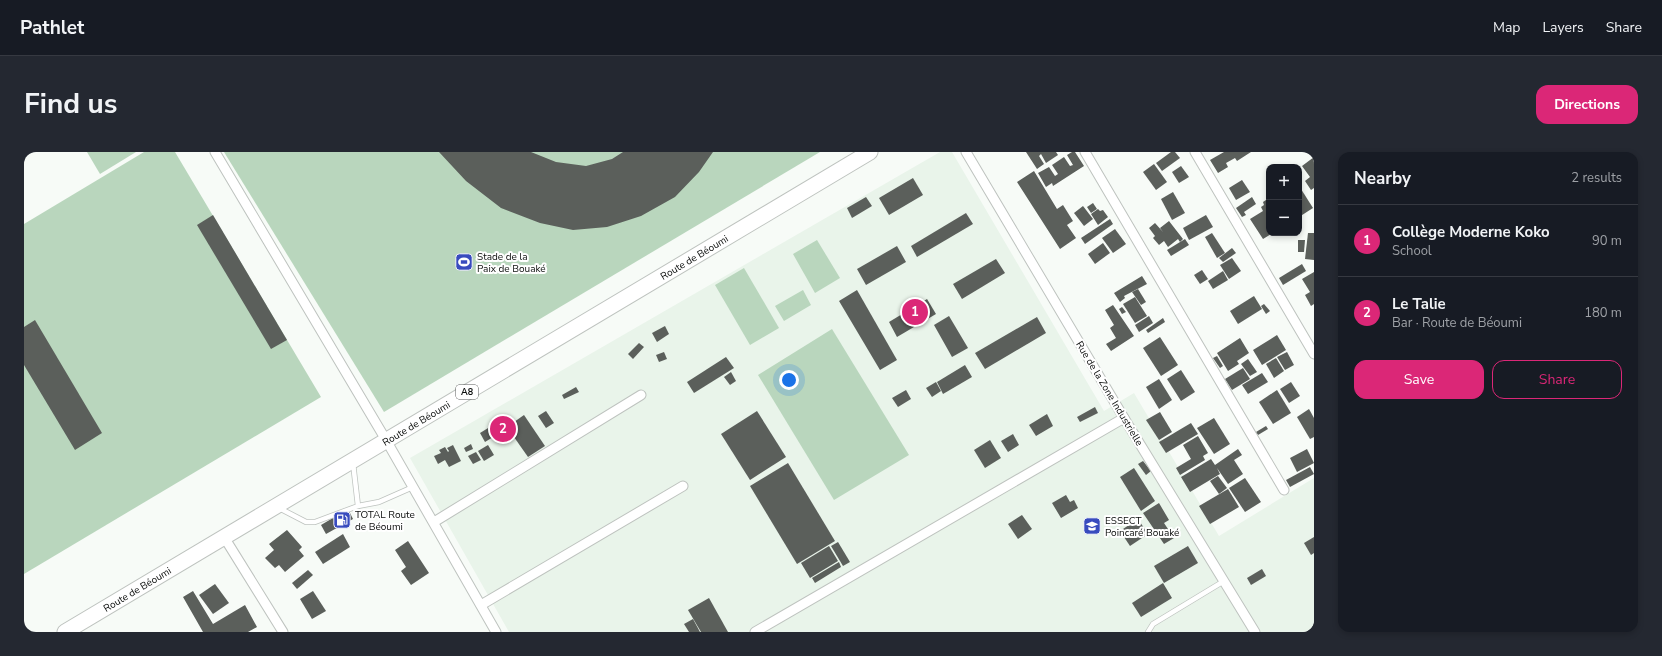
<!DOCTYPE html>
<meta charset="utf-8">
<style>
:root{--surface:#171b24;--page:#242831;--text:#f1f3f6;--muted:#9ea1a6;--line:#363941;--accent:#db2777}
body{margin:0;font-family:"Nunito Sans",sans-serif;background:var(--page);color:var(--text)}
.controls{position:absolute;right:12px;top:12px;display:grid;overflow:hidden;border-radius:8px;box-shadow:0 2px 6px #0003}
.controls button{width:36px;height:36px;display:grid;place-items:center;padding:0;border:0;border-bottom:1px solid var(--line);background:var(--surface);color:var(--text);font:20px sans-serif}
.you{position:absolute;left:765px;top:228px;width:14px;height:14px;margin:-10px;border:3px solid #fff;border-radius:50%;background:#1a73e8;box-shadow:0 0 0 6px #1a73e833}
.badge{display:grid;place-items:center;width:26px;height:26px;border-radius:50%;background:var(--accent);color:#fff;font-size:13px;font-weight:700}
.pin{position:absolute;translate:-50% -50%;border:2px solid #fff;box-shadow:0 1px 4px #0006}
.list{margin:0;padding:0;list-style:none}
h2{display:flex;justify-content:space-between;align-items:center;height:52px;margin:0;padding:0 16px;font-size:17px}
h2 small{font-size:13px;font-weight:400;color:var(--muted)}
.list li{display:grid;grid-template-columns:26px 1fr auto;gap:12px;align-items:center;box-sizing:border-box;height:72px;padding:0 16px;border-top:1px solid var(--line)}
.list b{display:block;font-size:15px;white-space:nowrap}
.list p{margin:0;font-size:13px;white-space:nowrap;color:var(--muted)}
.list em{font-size:13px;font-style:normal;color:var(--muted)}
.actions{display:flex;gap:8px;padding:12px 16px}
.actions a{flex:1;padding:9px 0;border:1px solid var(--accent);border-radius:12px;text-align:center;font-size:14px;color:var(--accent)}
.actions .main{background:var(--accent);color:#fff}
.map{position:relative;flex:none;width:1290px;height:480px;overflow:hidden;border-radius:12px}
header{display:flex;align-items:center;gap:24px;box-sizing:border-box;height:56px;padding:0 20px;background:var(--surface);border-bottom:1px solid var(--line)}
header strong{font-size:19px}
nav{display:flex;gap:22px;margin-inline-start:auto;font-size:14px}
.intro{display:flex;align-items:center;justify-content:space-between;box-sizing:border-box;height:96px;padding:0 24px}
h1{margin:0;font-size:28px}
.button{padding:10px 18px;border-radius:12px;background:var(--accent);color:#fff;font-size:14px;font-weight:700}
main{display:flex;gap:24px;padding:0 24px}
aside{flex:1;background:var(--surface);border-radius:12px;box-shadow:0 2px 6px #0003}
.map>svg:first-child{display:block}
.built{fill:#e9f4ea}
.green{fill:#b9d6bd}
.building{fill:#5b5f5b}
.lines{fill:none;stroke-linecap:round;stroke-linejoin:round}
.lane-casing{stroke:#bec3bf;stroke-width:6}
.street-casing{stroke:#bec3bf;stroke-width:11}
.primary-casing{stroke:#bec3bf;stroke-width:17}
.lane{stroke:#fff;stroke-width:4.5}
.street{stroke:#fff;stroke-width:9}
.primary{stroke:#fff;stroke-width:15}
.labels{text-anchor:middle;stroke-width:4;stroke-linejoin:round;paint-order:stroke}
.shield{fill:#fff;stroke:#555656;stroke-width:1}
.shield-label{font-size:9px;font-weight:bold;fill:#0c0e0d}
.poi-label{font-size:10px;fill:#0c0e0d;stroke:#fff;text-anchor:start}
.street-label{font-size:10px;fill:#0c0e0d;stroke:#fff}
</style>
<header>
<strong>Pathlet</strong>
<nav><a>Map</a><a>Layers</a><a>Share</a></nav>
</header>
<div class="intro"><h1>Find us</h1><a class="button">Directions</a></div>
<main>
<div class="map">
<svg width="1290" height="480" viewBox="0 0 1290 480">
<rect width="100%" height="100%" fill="#f7fbf7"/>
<!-- built -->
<path class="built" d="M916,0H928L1080,259L1110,241L1195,384L1290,326V480H485L386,306Z"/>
<!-- green -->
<g class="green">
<path d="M63,0H112L76,22Z"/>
<path d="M120,0H151L297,245L0,422V72Z"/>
<path d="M200,0H796L360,260Z"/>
<path d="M793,88L816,126L791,141L769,102Z"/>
<path d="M720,116L755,176L726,193L691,133Z"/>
<path d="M779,138L787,153L760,169L751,154Z"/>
<path d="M808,177L885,303L810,348L734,223Z"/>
</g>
<!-- building -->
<g class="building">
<path d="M415,0H507L532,10L562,14L588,7L599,0H689L675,20L651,45L617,64L583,75L549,78L516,71L477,56L442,29Z"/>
<path d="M1002,0H1032L1034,3L1022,11L1017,2L1015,4L1020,12L1013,17Z"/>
<path d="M1048,0H1051L1060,14L1029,34L1028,31L1022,35L1014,21L1025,15L1031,24L1034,22L1028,13L1040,5L1046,14L1049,13L1043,3Z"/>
<path d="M1147,0H1151L1156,6L1138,19L1132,11Z"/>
<path d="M1200,0H1227L1213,9L1211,6L1202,11L1204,15L1194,21L1186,8Z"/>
<path d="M1290,5V36L1287,38L1281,29L1286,25L1278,14Z"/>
<path d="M1130,12L1143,30L1132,38L1119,20Z"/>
<path d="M1157,14L1165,25L1155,31L1148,20Z"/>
<path d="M1010,19L1033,57L1039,53L1049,69L1043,73L1052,86L1036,97L993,30Z"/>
<path d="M889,26L899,43L865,63L855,46Z"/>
<path d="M1218,28L1226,40L1212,48L1205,36Z"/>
<path d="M1277,37L1289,56L1275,65V38Z"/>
<path d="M1149,40L1161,61L1148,68L1137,47Z"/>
<path d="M842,45L848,54L828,66L823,56Z"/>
<path d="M1228,45L1232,52L1220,60L1222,63L1218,65L1212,56Z"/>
<path d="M1245,46V81H1249L1239,87L1226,67L1239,59L1237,55L1240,53L1239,50Z"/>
<path d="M1069,51L1073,57L1067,61L1063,55Z"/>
<path d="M1059,54L1069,67L1060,74L1050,61Z"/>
<path d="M1074,57L1076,59L1079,58L1084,65L1074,73L1067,62Z"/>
<path d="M942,61L949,72L893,105L887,94Z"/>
<path d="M189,63L263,188L247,197L173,73Z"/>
<path d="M1182,63L1189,75L1165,88L1159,76Z"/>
<path d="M1086,67L1089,72L1061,92L1057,86Z"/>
<path d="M1145,69L1159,87L1156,90L1154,87L1144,95L1140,89L1135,93L1129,86L1131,84L1125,76L1131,71L1139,80L1136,76Z"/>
<path d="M1091,77L1102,92L1089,101L1078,86Z"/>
<path d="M1188,81L1201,101L1193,106L1181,85Z"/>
<path d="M1284,81H1290V108L1281,107Z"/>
<path d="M1161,87L1165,93L1147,104L1143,98Z"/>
<path d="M1274,88H1281L1280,100H1274Z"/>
<path d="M1079,91L1086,101L1071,112L1064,102Z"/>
<path d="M873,94L882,110L842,133L833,117Z"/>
<path d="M1208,96L1212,101L1199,110L1195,106Z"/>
<path d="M1208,106L1217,119L1205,127L1196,113Z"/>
<path d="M972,107L981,121L938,147L929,132Z"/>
<path d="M1278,112L1282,119L1259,133L1255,126Z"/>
<path d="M1178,118L1184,127L1176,132L1170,123Z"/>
<path d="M1199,119L1204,128L1189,137L1184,129Z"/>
<path d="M1290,120V152L1287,154L1281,143L1286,140L1278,127Z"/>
<path d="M1118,124L1123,132L1100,144L1101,146L1096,150L1090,141Z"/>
<path d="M1114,137L1122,150L1117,153L1108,140Z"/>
<path d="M833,138L873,208L856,218L815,149Z"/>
<path d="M1230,144L1238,157L1214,172L1206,159Z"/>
<path d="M1111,145L1123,164L1111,171L1099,152Z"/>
<path d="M903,147L912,162L873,185L865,170Z"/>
<path d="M1240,152L1246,159L1242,162L1237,154Z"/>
<path d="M1089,153L1110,184L1087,199L1082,192L1092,186L1086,176L1090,173L1081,158Z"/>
<path d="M1098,155L1102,160L1098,162L1095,157Z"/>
<path d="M925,164L944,196L928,205L910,173Z"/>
<path d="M1125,164L1129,171L1115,180L1111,173Z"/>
<path d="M1013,165L1022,181L961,217L951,201Z"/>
<path d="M1139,166L1141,170L1124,181L1122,178Z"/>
<path d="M11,168L78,281L51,298L0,213V175Z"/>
<path d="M641,174L645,182L633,190L628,181Z"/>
<path d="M1253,183L1262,198L1238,213L1229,198Z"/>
<path d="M1136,185L1154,213L1137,224L1119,196Z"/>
<path d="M1216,186L1225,201L1213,209L1215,212L1204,219L1193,201Z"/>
<path d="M615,191L620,195L609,207L604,202Z"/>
<path d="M640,200L643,207L635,210L632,203Z"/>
<path d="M1263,200L1270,213L1261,218L1253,205Z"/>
<path d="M1193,204L1199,214L1196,216L1189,206Z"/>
<path d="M702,205L710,216L670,241L663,230Z"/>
<path d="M1252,206L1260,219L1250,226L1242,212Z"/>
<path d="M1224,207L1233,220L1226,224L1217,212Z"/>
<path d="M941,213L948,225L919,242L913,230Z"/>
<path d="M1219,216L1226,227L1208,238L1201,227Z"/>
<path d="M1157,218L1171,240L1157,249L1143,227Z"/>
<path d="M707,220L712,229L706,233L700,225Z"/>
<path d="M1238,221L1244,230L1224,242L1218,233Z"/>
<path d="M1135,227L1148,248L1135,257L1122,235Z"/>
<path d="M912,230L917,239L908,245L902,236Z"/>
<path d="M1267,230L1276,244L1265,251L1256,237Z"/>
<path d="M552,235L555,240L540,247L538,243Z"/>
<path d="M882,238L887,247L874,255L868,246Z"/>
<path d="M1253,238L1267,261L1249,272L1235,250Z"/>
<path d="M1071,255L1074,261L1056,270L1053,265Z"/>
<path d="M1285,257L1290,266V285L1286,287L1273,265Z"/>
<path d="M522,259L530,271L522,276L514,264Z"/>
<path d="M733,259L762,305L726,328L697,282Z"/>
<path d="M1136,260L1148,280L1135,288L1122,268Z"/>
<path d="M1023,262L1029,274L1012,284L1005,273Z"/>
<path d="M500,263L521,294L504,305L483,275Z"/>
<path d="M1190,266L1206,292L1190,302L1173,276Z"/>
<path d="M1167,271L1174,282L1142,301L1135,290Z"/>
<path d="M469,273L474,282L461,290L456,281Z"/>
<path d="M1242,274L1244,277L1234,283L1232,280Z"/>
<path d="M989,282L995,293L984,300L977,289Z"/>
<path d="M1174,284L1184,301L1179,304L1181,308L1156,323L1152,316L1167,307L1159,293Z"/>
<path d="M966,288L977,306L961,316L950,298Z"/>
<path d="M447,292L449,297L442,300L440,296Z"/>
<path d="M429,293L437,309L425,315L421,308L414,312L410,304L417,301L415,298L421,295L424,300L425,299L423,296Z"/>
<path d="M464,293L470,303L460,309L454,299Z"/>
<path d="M1214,297L1218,303L1210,308L1219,322L1204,332L1193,316L1196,322L1166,340L1157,325L1187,307L1191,313Z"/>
<path d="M1283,297L1290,311L1273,320L1266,306Z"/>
<path d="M452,300L457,308L449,312L444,304Z"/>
<path d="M1119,309L1127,319L1122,323L1114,312Z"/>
<path d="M764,311L811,389L773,412L726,334Z"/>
<path d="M1286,315L1290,322L1266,335L1262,328Z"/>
<path d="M1110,316L1131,349L1117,359L1096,325Z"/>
<path d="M1194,324L1203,336L1195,342L1186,329Z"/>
<path d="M1221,326L1237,350L1221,360L1205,336Z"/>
<path d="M1204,337L1215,355L1186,372L1175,354Z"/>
<path d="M1042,343L1046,350L1050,348L1054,356L1037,366L1028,351Z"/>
<path d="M1135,351L1145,368L1140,371L1150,386L1140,392L1119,361Z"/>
<path d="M324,357L329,367L302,382L297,373Z"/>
<path d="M998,363L1008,377L994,387L984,372Z"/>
<path d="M1114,367L1124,382L1106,394L1096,379Z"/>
<path d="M263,378L278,395L275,398L280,404L261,420L255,413L251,416L241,406L250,398L245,392Z"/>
<path d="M319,382L326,395L299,412L291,400Z"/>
<path d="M1290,385V401L1287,403L1280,391Z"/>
<path d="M384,389L405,421L387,433L377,419L382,415L371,398Z"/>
<path d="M814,390L826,410L819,414L807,394Z"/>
<path d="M805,394L814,409L786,426L777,411Z"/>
<path d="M1164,394L1174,411L1140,431L1130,414Z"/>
<path d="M815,410L817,415L791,431L788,426Z"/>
<path d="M1238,417L1242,424L1227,433L1223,426Z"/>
<path d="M284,418L289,423L273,437L268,431Z"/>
<path d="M1139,431L1148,446L1117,465L1108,451Z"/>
<path d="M191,432L205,451L189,462L175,443Z"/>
<path d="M169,439L189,472L221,453L233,475L224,480H179L159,445Z"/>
<path d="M289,439L302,459L288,467L276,447Z"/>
<path d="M685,446L704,480H677L664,458Z"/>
<path d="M669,467L676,480H665L660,472Z"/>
</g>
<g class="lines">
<defs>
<g id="lane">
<path d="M334,354L355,350L389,335"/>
<path d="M255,356L282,370H291L334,354L329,311"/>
<path d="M1124,480L1129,472L1200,429"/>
</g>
<g id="street">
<path d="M191,0L362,288L472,480"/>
<path d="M942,0L1100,266L1231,480"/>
<path d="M1061,0L1260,338"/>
<path d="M1171,0L1290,202"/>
<path d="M410,370L617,243"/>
<path d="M200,385L259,480"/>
<path d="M457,453L659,334"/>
<path d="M731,480L1100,266"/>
</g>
<path id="primary" d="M41,480L846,0"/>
</defs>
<!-- lane casing -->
<use href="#lane" class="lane-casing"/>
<!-- street casing -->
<use href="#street" class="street-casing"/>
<!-- primary casing -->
<use href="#primary" class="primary-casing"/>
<!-- lane -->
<use href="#lane" class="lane"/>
<!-- street -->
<use href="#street" class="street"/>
<!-- primary -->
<use href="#primary" class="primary"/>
</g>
<!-- icons -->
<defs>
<symbol id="stadium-square" viewBox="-11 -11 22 22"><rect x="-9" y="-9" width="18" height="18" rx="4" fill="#384bbe" stroke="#fff"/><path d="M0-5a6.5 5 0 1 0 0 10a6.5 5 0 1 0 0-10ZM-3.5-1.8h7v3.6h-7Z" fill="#fff"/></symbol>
<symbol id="fuel-square" viewBox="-11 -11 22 22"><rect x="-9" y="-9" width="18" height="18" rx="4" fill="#384bbe" stroke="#fff"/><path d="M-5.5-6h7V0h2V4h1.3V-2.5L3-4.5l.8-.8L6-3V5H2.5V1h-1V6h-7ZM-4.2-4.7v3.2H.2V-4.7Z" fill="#fff"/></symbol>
<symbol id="university-square" viewBox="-11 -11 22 22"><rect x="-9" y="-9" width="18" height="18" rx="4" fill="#384bbe" stroke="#fff"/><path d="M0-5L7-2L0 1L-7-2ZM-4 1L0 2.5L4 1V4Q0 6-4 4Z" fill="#fff"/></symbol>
</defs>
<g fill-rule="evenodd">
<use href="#stadium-square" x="430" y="100" width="20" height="20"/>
<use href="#fuel-square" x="308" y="358" width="20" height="20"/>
<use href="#university-square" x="1058" y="364" width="20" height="20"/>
</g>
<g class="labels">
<!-- shield labels -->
<rect class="shield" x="432" y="233" width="22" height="14" rx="3"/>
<g class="shield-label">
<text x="443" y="243">A8</text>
</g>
<!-- poi labels -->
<g class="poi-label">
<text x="453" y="108">Stade de la<tspan x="453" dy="12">Paix de Bouaké</tspan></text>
<text x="331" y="366">TOTAL Route<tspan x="331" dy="12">de Béoumi</tspan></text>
<text x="1081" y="372">ESSECT<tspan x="1081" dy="12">Poincaré Bouaké</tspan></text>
</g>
<!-- street labels -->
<g class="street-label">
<text transform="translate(670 105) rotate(-31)" y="4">Route de Béoumi</text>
<text transform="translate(1086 241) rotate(59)" y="4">Rue de la Zone Industrielle</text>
<text transform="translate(392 271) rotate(-31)" y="4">Route de Béoumi</text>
<text transform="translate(113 437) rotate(-31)" y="4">Route de Béoumi</text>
</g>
</g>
</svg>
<div class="controls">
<button>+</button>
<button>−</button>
</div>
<div class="you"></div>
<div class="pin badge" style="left:891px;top:160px">1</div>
<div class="pin badge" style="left:479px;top:277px">2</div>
</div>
<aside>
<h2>Nearby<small>2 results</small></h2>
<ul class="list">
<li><span class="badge">1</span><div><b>Collège Moderne Koko</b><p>School</p></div><em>90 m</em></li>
<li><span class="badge">2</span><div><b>Le Talie</b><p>Bar · Route de Béoumi</p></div><em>180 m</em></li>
</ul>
<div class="actions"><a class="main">Save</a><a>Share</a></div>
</aside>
</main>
